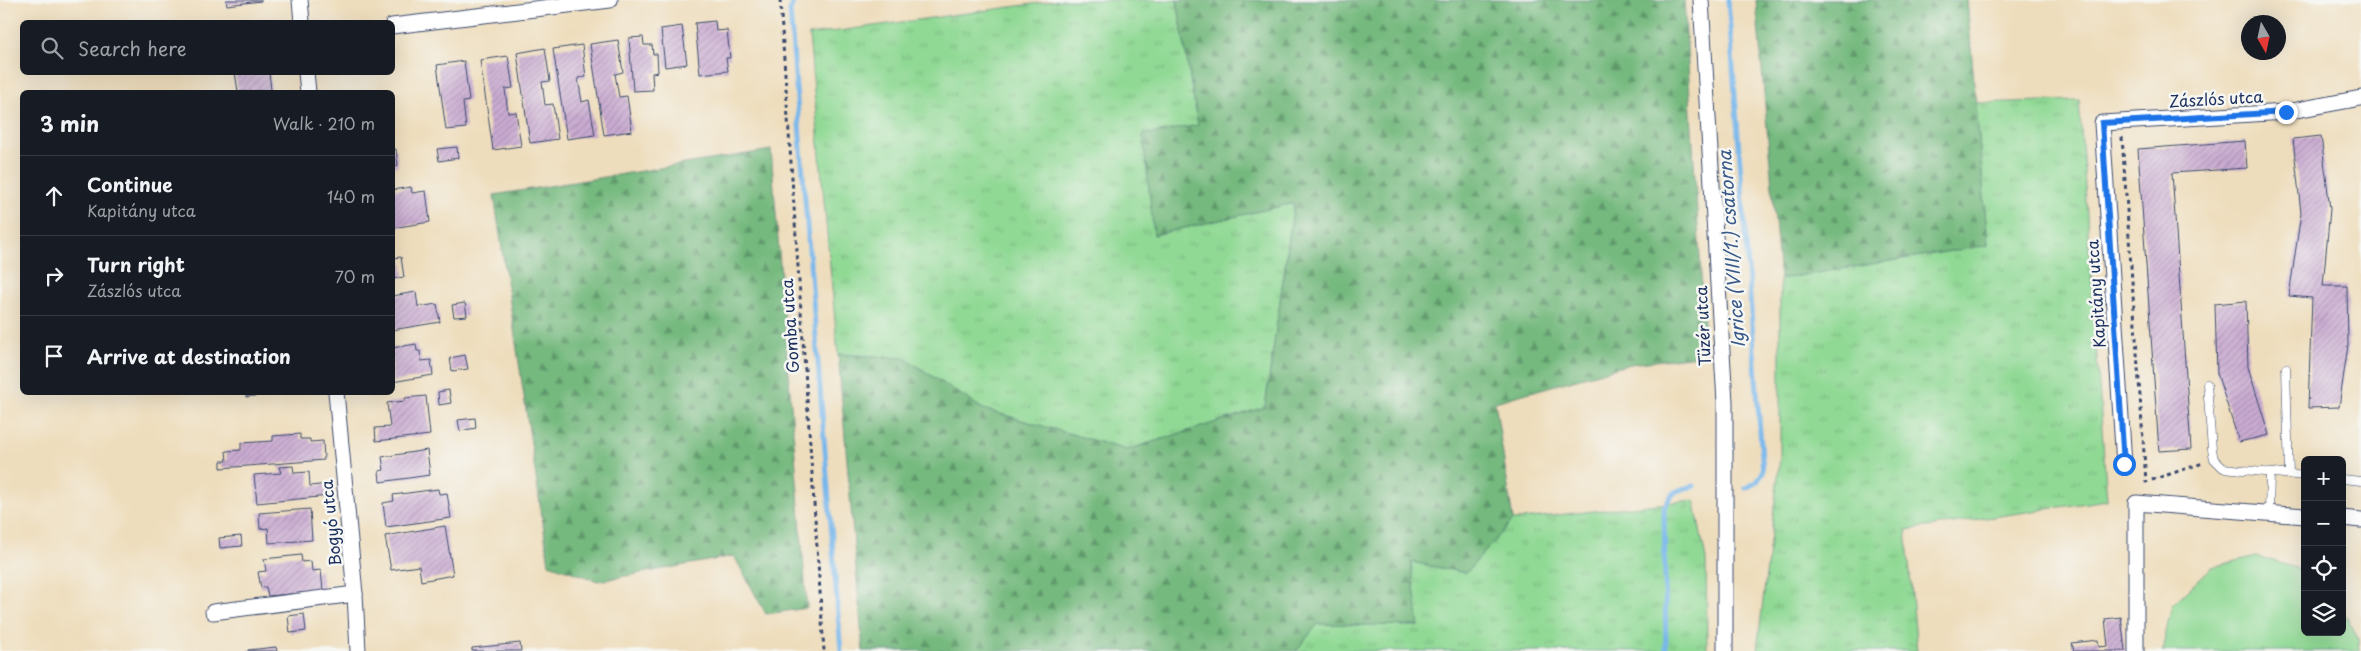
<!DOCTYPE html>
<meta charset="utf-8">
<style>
:root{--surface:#171b24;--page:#20242c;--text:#f1f3f6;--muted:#9ea1a6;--line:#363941}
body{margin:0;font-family:"Playpen Sans",sans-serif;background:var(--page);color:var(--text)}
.controls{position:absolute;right:15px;bottom:15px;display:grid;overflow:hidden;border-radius:8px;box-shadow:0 5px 20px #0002}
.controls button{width:45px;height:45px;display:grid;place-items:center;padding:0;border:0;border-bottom:1px solid var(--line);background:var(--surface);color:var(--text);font:25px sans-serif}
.compass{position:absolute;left:2241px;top:15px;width:45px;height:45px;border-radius:50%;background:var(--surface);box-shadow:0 5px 20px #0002;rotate:171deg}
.stop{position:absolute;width:15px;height:15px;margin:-11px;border:4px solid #1a73e8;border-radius:50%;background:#fff}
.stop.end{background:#1a73e8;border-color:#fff;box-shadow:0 1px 5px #0008}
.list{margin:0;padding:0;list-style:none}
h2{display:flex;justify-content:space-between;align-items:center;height:65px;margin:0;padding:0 20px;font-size:21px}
h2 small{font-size:16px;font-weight:400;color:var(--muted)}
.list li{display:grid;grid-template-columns:32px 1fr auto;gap:15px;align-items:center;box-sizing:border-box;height:80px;padding:0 20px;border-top:1px solid var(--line)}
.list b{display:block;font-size:19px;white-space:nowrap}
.list p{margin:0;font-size:16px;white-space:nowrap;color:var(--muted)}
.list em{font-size:16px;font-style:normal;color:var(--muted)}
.icon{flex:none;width:28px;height:28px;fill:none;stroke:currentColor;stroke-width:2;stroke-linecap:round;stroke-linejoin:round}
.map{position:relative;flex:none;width:2361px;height:651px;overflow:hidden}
.search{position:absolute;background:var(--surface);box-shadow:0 5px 20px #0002;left:20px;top:20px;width:375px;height:55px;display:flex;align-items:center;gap:12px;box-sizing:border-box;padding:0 18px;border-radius:8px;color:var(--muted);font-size:19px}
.panel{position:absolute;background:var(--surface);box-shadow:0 5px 20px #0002;left:20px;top:90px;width:375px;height:305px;border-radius:8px}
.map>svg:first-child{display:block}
.grass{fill:url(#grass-tufts);stroke:#568479}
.forest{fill:url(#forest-firs);stroke:#48746e}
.pitch{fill:#90d994;stroke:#568479}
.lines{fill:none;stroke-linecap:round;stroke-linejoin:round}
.stream{stroke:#78b7eb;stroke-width:5}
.building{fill:url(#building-hatch)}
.lane-casing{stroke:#3b496c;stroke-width:9}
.street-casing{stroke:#3b496c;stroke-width:17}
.path{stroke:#3b496c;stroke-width:3;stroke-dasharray:4 4;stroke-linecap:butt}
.lane{stroke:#fff;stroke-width:8}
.street{stroke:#fff;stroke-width:15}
.route{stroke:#1a73e8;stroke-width:6}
.labels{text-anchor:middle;stroke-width:5;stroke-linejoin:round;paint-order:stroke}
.street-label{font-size:16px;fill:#1b2f5e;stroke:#f6f6f2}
.water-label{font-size:18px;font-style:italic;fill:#375888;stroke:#f6f6f2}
</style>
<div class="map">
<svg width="2361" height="651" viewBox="0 0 2361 651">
<defs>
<pattern id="grass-tufts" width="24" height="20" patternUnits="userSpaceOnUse" patternTransform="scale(1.25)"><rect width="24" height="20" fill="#90d994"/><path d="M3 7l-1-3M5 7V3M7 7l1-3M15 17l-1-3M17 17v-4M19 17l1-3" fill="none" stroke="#7cbb82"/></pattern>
<pattern id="forest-firs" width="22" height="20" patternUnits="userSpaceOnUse" patternTransform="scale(1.25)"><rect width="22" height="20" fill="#74b97e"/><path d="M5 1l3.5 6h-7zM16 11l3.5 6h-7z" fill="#5e976a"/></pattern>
<pattern id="building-hatch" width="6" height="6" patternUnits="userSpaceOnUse" patternTransform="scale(1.25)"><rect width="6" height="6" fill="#cbacd2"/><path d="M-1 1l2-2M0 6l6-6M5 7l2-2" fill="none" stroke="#a48cae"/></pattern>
</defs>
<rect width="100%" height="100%" fill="#f6f6f2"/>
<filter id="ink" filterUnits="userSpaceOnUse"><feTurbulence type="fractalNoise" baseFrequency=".02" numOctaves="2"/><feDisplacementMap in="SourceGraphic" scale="10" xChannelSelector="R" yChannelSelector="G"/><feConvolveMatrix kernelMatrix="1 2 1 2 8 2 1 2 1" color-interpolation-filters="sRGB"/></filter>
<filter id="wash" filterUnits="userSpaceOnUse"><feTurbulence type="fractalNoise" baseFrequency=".0096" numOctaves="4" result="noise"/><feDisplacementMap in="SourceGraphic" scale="20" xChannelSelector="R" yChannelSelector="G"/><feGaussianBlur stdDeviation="1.12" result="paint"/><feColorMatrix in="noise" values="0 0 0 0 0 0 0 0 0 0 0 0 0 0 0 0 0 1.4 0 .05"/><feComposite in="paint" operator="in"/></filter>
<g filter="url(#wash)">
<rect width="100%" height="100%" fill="#eeddbc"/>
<!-- grass -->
<g class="grass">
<path d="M1061,0H1177L1198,125L1154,235L1294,203L1265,407L1127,450L983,409L904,358L838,354L809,35Z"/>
<path d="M2079,100L2107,500L1906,530L1917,651H1757L1780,458V279L1988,245L1976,103Z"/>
<path d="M1694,500L1706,559L1707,651H1296L1317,624L1418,626L1411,562L1466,573L1513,520Z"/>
</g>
<!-- forest -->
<g class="forest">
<path d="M1177,0H1684L1706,355L1630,364L1495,402L1513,520L1466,573L1411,562L1419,626L1318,624L1296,651H863L838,354L904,358L983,409L1127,450L1265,407L1294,203L1154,235L1143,135L1198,125Z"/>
<path d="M1756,0H1967L1988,245L1780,279Z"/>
<path d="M771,150L807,608L766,614L734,556L598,581L549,564L494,195Z"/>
</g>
<!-- pitch -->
<path class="pitch" d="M2257,556L2296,568L2305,573V632H2342V608L2358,639L2359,651H2162L2172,605L2212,567Z"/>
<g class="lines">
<!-- stream -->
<g class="stream">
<path d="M794,0L790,11L841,651"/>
<path d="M1728,0L1763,472L1757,482L1746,488"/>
<path d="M1666,651L1664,508C1672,491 1676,490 1694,486"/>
</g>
</g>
<g id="blocks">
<!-- building -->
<g class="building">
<path d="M226,0H261V1L227,5Z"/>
<path d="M715,21L716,31L727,30L730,58H726L728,71L700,74L695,23Z"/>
<path d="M682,26L687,64L665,67L661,29Z"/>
<path d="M643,37L644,45H652L653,54H657L658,72L652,73L653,90L633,91L629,38Z"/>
<path d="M618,40L623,72L615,74L619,97L627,96L632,131L604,135L590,44Z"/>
<path d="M582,45L586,77L578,78L582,102L589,100L595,135L567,139L553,49Z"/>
<path d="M545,48L550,81L542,82L545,105L553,104L558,139L530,143L517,53Z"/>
<path d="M508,56L513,88L505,89L508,113L516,112L521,146L493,150L480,60Z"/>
<path d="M464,61L469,101L463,102L466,128L446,130L437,65Z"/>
<path d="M235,72H269L271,90L238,92Z"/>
<path d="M2321,136L2330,209L2323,286H2347L2348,345L2339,407L2308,408L2312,298L2289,296L2301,213L2293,139Z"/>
<path d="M2245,141L2247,168L2172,173L2191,449L2159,451L2138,149Z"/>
<path d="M457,147L458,158L439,161L437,149Z"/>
<path d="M392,149H396L398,166L392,167Z"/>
<path d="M411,187L412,193L426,191L430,222L392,228V190Z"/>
<path d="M401,257L404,277L392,279V258Z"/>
<path d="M416,292L418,307L437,304L440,322L392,330V296Z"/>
<path d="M2246,301L2248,367L2269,435L2239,442L2217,373L2215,304Z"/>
<path d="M465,303L467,316L454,317L452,305Z"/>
<path d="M416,344L417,351H420L421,361L431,360L433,375L392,382V348Z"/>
<path d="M465,355L468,369L452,371L450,358Z"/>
<path d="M449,390L451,403L439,405L438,392Z"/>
<path d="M246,392H272V394L246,397Z"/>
<path d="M426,396L430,435L376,441L375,428L390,427L387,403L405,401V398Z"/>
<path d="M475,418L476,428L460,431L458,420Z"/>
<path d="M300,434V439H310V442L323,441L324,460L221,468V461H227L226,451L241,450V443L273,441V436Z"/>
<path d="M427,450L430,475L380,482L379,471L384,470L382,457Z"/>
<path d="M293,466L294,473L309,472L310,486L328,484L329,496L257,503L254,475L281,473L279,467Z"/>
<path d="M438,489L439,494L447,493L451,518L386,527L383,503L394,501L393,495Z"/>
<path d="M310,509L312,540L269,543L268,528L260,529L259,513Z"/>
<path d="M445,526L453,575L421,581L419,566L391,570L385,536Z"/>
<path d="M241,536L242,546L220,548L219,538Z"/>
<path d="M301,555L302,562L311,561L312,571L321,570L323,591L268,596L266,587L261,588L258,572L266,571L264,559Z"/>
<path d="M304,614L306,631L290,633L288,616Z"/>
<path d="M2121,617L2125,651H2074L2072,643L2098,640L2099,647L2108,646L2105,619Z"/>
<path d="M520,643L521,651H472V648Z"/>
<path d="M276,647L277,651H248V650Z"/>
</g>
</g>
</g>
<g filter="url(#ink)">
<use href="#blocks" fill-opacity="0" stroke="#3b496c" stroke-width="1"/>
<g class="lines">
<defs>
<g id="lane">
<path d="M2286,368L2289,475"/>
<path d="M2207,384L2212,449L2214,459L2223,468L2305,476"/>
<path d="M2342,479L2361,481"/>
<path d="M2269,513L2270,473"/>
</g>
<g id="street">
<path d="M300,0L302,22"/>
<path d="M1701,0L1725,402V651"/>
<path d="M392,26L610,0"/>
<path d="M306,72L308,92"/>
<path d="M336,392L355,594L358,651"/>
<path d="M2124,464L2102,123L2286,112L2361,98"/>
<path d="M2342,518L2361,520"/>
<path d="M213,612L355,594"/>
<path d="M2136,651V503L2305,516"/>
</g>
</defs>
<!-- lane casing -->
<use href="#lane" class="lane-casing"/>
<!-- street casing -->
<use href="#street" class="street-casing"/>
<!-- path -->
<g class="path">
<path d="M780,0L824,651"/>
<path d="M2122,137L2146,482L2203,463"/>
</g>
<!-- lane -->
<use href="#lane" class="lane"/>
<!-- street -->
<use href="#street" class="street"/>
</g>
</g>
<g class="lines" filter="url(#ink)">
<!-- route -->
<path class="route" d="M2124,464L2102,123L2286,112"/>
</g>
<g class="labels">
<!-- street labels -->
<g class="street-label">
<text transform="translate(2216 99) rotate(-3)" y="6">Zászlós utca</text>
<text transform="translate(2096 294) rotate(-94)" y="6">Kapitány utca</text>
<text transform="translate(790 326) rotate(-94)" y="6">Gomba utca</text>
<text transform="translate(1703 326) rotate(-93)" y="6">Tüzér utca</text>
<text transform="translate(331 523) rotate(-96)" y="6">Bogyó utca</text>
</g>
<!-- water labels -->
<g class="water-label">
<text transform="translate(1732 249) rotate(-94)" y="6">Igrice (VIII/1.) csatorna</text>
</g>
</g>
</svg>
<div class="controls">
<button>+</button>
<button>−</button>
<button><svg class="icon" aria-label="locate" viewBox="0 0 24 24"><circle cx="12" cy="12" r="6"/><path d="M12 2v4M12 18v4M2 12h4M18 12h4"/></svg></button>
<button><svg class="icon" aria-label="layers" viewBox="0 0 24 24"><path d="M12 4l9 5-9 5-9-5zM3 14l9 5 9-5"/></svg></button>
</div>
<svg class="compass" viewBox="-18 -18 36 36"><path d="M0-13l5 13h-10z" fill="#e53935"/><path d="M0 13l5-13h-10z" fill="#9ea1a6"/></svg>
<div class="stop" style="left:2124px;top:464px"></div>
<div class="stop end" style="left:2286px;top:112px"></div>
<div class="search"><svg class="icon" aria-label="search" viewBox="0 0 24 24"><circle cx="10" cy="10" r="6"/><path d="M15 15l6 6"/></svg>Search here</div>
<section class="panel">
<h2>3 min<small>Walk · 210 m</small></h2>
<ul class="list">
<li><svg class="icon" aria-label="ahead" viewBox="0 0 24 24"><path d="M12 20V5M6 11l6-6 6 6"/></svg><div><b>Continue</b><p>Kapitány utca</p></div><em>140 m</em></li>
<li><svg class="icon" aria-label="right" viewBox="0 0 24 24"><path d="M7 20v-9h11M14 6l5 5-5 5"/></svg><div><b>Turn right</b><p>Zászlós utca</p></div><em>70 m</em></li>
<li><svg class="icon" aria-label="arrive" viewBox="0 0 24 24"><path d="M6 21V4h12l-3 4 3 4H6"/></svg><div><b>Arrive at destination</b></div></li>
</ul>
</section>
</div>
